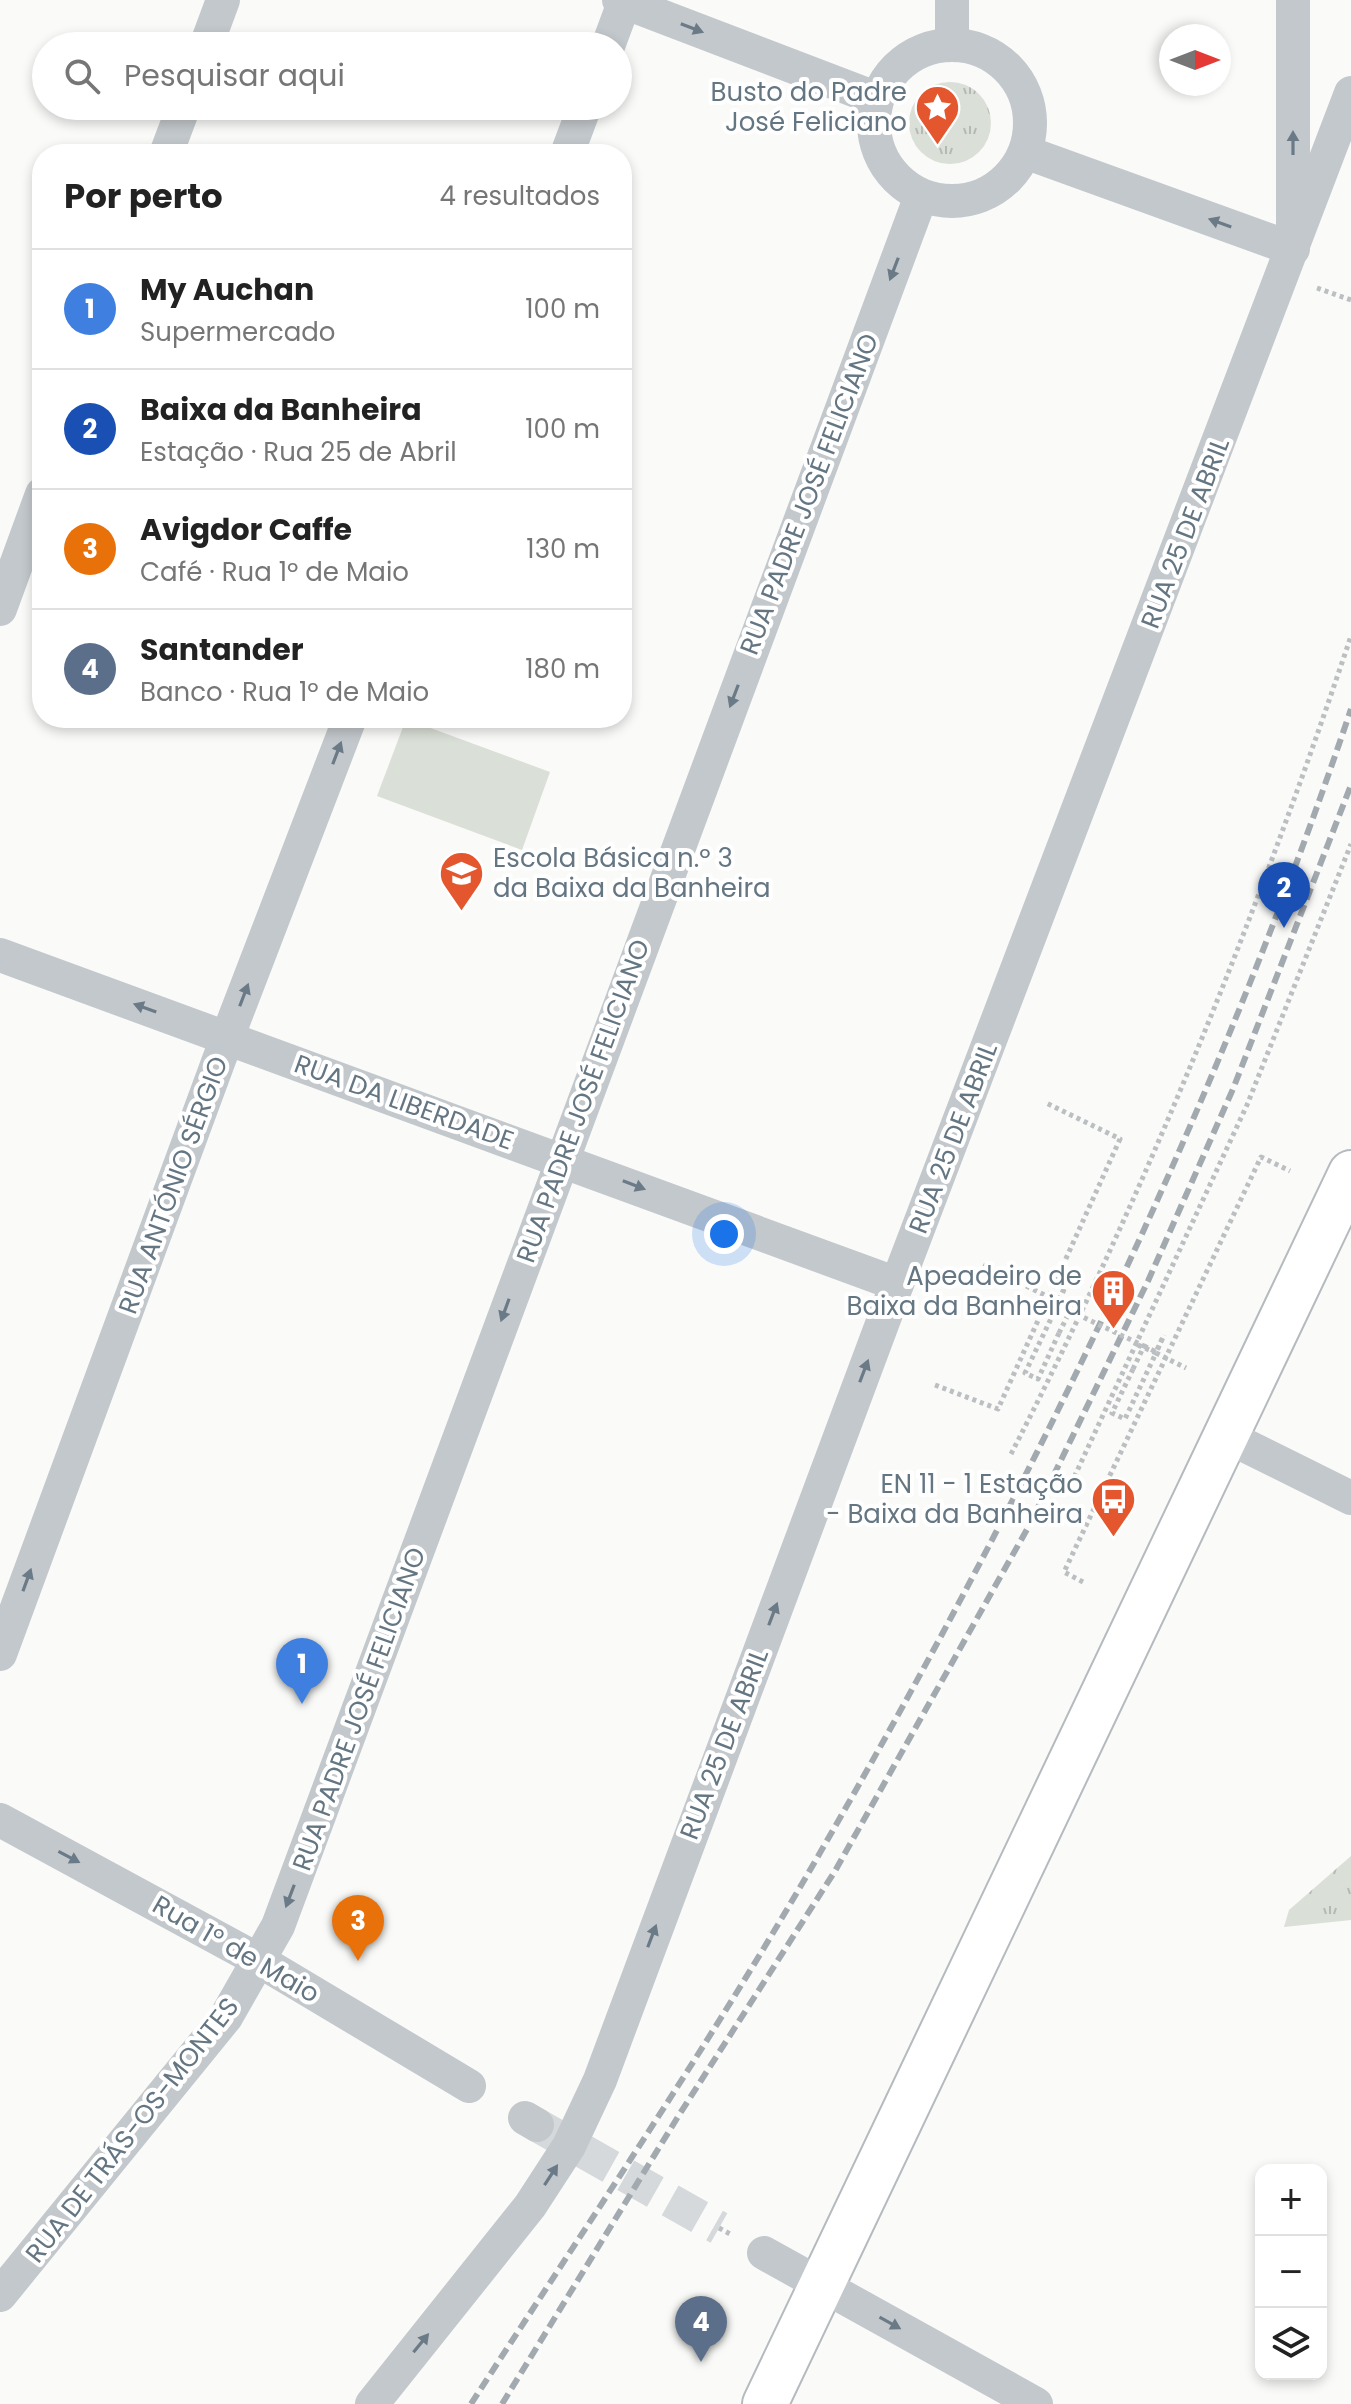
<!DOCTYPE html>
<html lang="pt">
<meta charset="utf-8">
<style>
:root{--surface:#fff;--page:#f2f2f2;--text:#222;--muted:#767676;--line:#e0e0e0;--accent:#0f766e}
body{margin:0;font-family:Poppins,sans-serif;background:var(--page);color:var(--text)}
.controls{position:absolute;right:24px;bottom:24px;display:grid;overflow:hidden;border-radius:16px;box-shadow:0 4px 12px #0003}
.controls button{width:72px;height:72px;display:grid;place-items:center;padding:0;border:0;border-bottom:2px solid var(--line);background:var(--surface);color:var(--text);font:40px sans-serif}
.compass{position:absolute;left:1159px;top:24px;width:72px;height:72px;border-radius:50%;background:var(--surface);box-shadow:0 4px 12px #0003;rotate:90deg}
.you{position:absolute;left:724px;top:1234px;width:28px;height:28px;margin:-20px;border:6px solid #fff;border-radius:50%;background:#1a73e8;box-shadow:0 0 0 12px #1a73e833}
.badge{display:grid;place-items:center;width:52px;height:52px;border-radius:50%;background:var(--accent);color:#fff;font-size:26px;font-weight:700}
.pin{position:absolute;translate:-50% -66px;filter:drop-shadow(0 2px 4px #0008)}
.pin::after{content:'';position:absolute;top:42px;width:28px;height:24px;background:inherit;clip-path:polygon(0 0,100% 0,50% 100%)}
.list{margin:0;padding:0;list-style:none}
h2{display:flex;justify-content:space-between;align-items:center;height:104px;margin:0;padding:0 32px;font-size:34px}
h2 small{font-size:26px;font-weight:400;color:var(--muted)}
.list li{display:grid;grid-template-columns:52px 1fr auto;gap:24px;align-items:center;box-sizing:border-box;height:120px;padding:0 32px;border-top:2px solid var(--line)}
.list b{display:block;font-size:30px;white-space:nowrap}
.list p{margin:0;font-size:26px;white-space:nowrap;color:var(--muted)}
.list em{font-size:26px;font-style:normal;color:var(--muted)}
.icon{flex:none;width:44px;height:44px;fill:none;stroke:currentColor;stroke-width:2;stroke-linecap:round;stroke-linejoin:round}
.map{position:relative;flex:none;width:1351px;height:2404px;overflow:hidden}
.search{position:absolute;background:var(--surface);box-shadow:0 4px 12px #0003;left:32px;top:32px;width:600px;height:88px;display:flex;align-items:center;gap:20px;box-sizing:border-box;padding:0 28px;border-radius:44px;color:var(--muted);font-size:30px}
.panel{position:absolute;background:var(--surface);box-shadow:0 4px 12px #0003;left:32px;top:144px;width:600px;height:584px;border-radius:32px}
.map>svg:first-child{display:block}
.grass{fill:url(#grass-tufts)}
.park{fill:#dadfd7}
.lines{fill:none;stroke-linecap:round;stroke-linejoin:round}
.street-tunnel{stroke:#d5d9db;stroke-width:34;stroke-dasharray:34 17;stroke-linecap:butt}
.primary-casing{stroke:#b5babe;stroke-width:48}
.path{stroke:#bbbfc2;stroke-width:5;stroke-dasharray:4 4;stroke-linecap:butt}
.street{stroke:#c3c8cc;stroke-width:34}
.primary{stroke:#fff;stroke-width:44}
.rail{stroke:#a2aab0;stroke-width:6;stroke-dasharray:12 6;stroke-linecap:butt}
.path-bridge{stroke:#bbbfc2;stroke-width:5;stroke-dasharray:4 4;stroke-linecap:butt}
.oneway{fill:#6a7a87}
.labels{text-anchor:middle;stroke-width:8;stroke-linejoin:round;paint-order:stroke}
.poi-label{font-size:26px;fill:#657683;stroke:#fff;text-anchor:end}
.street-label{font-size:26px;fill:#657683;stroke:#fff}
</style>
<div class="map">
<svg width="1351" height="2404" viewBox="0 0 1351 2404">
<defs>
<pattern id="grass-tufts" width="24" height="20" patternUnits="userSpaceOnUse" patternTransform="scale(2)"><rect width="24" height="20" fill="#dadfd7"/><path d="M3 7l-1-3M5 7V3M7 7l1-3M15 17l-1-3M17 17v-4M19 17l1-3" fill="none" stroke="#b4b9b4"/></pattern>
</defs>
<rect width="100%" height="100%" fill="#fafaf8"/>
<!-- grass -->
<g class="grass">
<circle cx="950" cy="123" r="41"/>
<path d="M1351,1856V1920L1284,1927L1289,1910Z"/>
</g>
<!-- park -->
<path class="park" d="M406,719L550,772L522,850L377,796Z"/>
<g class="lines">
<!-- street-tunnel -->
<path class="street-tunnel" d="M537,2125L719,2228"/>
<defs>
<path id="primary" d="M765,2404L1351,1173"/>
</defs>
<!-- primary casing -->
<use href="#primary" class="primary-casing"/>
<!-- path -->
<g class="path">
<path d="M1317,288L1351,300"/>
<path d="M983,1265L1059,1302L1025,1373L1038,1379L1059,1333"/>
<path d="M1064,1289L1059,1302L1081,1313"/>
<path d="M1138,1345L1156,1353L1164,1335"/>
<path d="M1133,1369L1112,1413L1125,1419L1156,1353L1186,1368"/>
<path d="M935,1385L998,1409L1120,1139L1046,1103"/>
<path d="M1011,1454C1146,1192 1257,916 1351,636"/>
<path d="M1071,1484L1247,1105L1351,844"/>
<path d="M1083,1582L1064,1572L1261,1157L1290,1171"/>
<path d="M719,2228L732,2235"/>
</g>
<!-- street -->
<g class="street">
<path d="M619,0L875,98"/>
<path d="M952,43V0"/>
<circle cx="952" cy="123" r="78"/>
<path d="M206,46L223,0"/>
<path d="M608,46L625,0"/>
<path d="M1025,152L1293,249"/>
<path d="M166,154L184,106"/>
<path d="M567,154L585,106"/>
<path d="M1293,225V0"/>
<path d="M0,609L42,494"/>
<path d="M0,955L897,1284"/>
<path d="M1226,1436L1351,1498"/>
<path d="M0,1654L227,1038L350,718"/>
<path d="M0,1820L260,1961L469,2086"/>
<path d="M525,2118L537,2125"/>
<path d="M764,2253L1036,2404"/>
<path d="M0,2295L226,2017L278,1926L921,196"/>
<path d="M372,2404L530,2206L569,2146L600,2080L897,1284L1351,93"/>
</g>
<!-- primary -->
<use href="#primary" class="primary"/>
<!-- rail -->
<g class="rail">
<path d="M471,2404C589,2221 713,2040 821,1851C1031,1487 1217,1108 1351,709"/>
<path d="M502,2404L679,2115L835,1871L1030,1524L1148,1281L1233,1089L1351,785"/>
</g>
<!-- path-bridge -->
<g class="path-bridge">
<path d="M1064,1289L1057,1304L1070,1311"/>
<path d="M1059,1333L1070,1311L1144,1346L1133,1369"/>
<path d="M1144,1346L1156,1352L1164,1335"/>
</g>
</g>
<!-- one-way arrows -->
<defs><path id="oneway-solid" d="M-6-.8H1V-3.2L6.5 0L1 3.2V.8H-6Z" transform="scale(2)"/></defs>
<g class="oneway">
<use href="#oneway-solid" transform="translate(692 28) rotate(21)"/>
<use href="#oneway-solid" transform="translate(1293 143) rotate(-90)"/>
<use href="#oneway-solid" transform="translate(1220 223) rotate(-160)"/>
<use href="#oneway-solid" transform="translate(894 269) rotate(111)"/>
<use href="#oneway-solid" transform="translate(734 696) rotate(111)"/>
<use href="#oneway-solid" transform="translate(337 753) rotate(-69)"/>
<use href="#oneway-solid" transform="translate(244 995) rotate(-69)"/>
<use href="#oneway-solid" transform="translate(145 1008) rotate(-160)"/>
<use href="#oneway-solid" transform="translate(634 1185) rotate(21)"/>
<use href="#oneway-solid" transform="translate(505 1310) rotate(110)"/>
<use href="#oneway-solid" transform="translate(864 1371) rotate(-69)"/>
<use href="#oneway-solid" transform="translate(27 1580) rotate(-70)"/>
<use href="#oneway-solid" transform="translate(773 1614) rotate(-69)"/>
<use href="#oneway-solid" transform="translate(69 1857) rotate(28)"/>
<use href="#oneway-solid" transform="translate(290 1896) rotate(111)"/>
<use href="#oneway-solid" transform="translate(652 1936) rotate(-69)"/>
<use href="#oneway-solid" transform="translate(551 2175) rotate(-57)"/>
<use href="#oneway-solid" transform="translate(890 2323) rotate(29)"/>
<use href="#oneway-solid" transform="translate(421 2343) rotate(-51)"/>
</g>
<!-- icons -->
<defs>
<symbol id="sight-pin" viewBox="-11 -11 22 30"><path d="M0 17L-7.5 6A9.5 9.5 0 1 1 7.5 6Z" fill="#e4572e" stroke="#fff"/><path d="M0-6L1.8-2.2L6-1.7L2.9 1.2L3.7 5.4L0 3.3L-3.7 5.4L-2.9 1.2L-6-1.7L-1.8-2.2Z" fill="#fff"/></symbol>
<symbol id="school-pin" viewBox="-11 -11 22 30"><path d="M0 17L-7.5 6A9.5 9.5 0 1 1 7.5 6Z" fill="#e4572e" stroke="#fff"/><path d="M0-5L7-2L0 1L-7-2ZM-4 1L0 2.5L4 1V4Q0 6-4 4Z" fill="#fff"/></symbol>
<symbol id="building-pin" viewBox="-11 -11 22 30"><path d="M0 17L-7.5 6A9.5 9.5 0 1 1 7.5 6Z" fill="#e4572e" stroke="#fff"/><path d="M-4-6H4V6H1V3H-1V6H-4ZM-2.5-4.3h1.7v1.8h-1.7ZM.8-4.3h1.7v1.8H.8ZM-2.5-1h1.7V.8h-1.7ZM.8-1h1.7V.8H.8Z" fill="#fff"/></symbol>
<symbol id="bus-pin" viewBox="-11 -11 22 30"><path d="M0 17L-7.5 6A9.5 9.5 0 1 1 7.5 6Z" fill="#e4572e" stroke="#fff"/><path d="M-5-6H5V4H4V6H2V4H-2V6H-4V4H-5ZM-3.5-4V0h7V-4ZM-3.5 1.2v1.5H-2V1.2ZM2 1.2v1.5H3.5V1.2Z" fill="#fff"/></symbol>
</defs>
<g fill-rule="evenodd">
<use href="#sight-pin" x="912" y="82" width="51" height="69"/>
<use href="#school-pin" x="436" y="848" width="51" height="69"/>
<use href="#building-pin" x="1088" y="1266" width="51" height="69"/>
<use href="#bus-pin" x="1088" y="1474" width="51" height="69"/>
</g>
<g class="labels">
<!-- poi labels -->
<g class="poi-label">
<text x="907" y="101">Busto do Padre<tspan x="907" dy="30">José Feliciano</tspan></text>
<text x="493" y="867" text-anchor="start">Escola Básica n.º 3<tspan x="493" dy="30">da Baixa da Banheira</tspan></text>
<text x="1082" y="1285">Apeadeiro de<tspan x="1082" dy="30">Baixa da Banheira</tspan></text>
<text x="1083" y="1493">EN 11 - 1 Estação<tspan x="1083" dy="30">- Baixa da Banheira</tspan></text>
</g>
<!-- street labels -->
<g class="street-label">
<text transform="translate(809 494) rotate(-69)" y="9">RUA PADRE JOSÉ FELICIANO</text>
<text transform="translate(1185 533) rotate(-69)" y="9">RUA 25 DE ABRIL</text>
<text transform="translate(583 1101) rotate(-70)" y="9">RUA PADRE JOSÉ FELICIANO</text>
<text transform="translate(404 1102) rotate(20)" y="9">RUA DA LIBERDADE</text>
<text transform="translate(953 1138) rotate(-69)" y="9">RUA 25 DE ABRIL</text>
<text transform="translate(173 1185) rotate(-70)" y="9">RUA ANTÓNIO SÉRGIO</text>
<text transform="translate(359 1709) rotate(-70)" y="9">RUA PADRE JOSÉ FELICIANO</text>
<text transform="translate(724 1744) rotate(-69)" y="9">RUA 25 DE ABRIL</text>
<text transform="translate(236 1949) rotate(30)" y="9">Rua 1º de Maio</text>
<text transform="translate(132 2130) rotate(-52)" y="9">RUA DE TRÁS-OS-MONTES</text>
</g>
</g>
</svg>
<div class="controls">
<button>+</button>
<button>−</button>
<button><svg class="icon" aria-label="layers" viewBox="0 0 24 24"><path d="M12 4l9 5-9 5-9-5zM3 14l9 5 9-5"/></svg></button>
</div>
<svg class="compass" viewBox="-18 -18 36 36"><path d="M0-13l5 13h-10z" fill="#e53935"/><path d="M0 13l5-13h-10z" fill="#767676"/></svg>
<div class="you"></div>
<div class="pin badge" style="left:302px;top:1704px;background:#3f7fe0">1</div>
<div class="pin badge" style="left:1284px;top:928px;background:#1a4fb4">2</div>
<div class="pin badge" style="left:358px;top:1961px;background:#e8710a">3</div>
<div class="pin badge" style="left:701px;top:2362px;background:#5c6f8a">4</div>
<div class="search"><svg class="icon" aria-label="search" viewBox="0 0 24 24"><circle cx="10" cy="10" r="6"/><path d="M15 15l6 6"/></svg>Pesquisar aqui</div>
<section class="panel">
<h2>Por perto<small>4 resultados</small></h2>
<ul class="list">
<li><span class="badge" style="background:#3f7fe0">1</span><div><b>My Auchan</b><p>Supermercado</p></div><em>100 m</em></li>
<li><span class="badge" style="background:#1a4fb4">2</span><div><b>Baixa da Banheira</b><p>Estação · Rua 25 de Abril</p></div><em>100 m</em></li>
<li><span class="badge" style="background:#e8710a">3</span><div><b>Avigdor Caffe</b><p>Café · Rua 1º de Maio</p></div><em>130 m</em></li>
<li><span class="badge" style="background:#5c6f8a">4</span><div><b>Santander</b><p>Banco · Rua 1º de Maio</p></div><em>180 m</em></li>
</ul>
</section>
</div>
